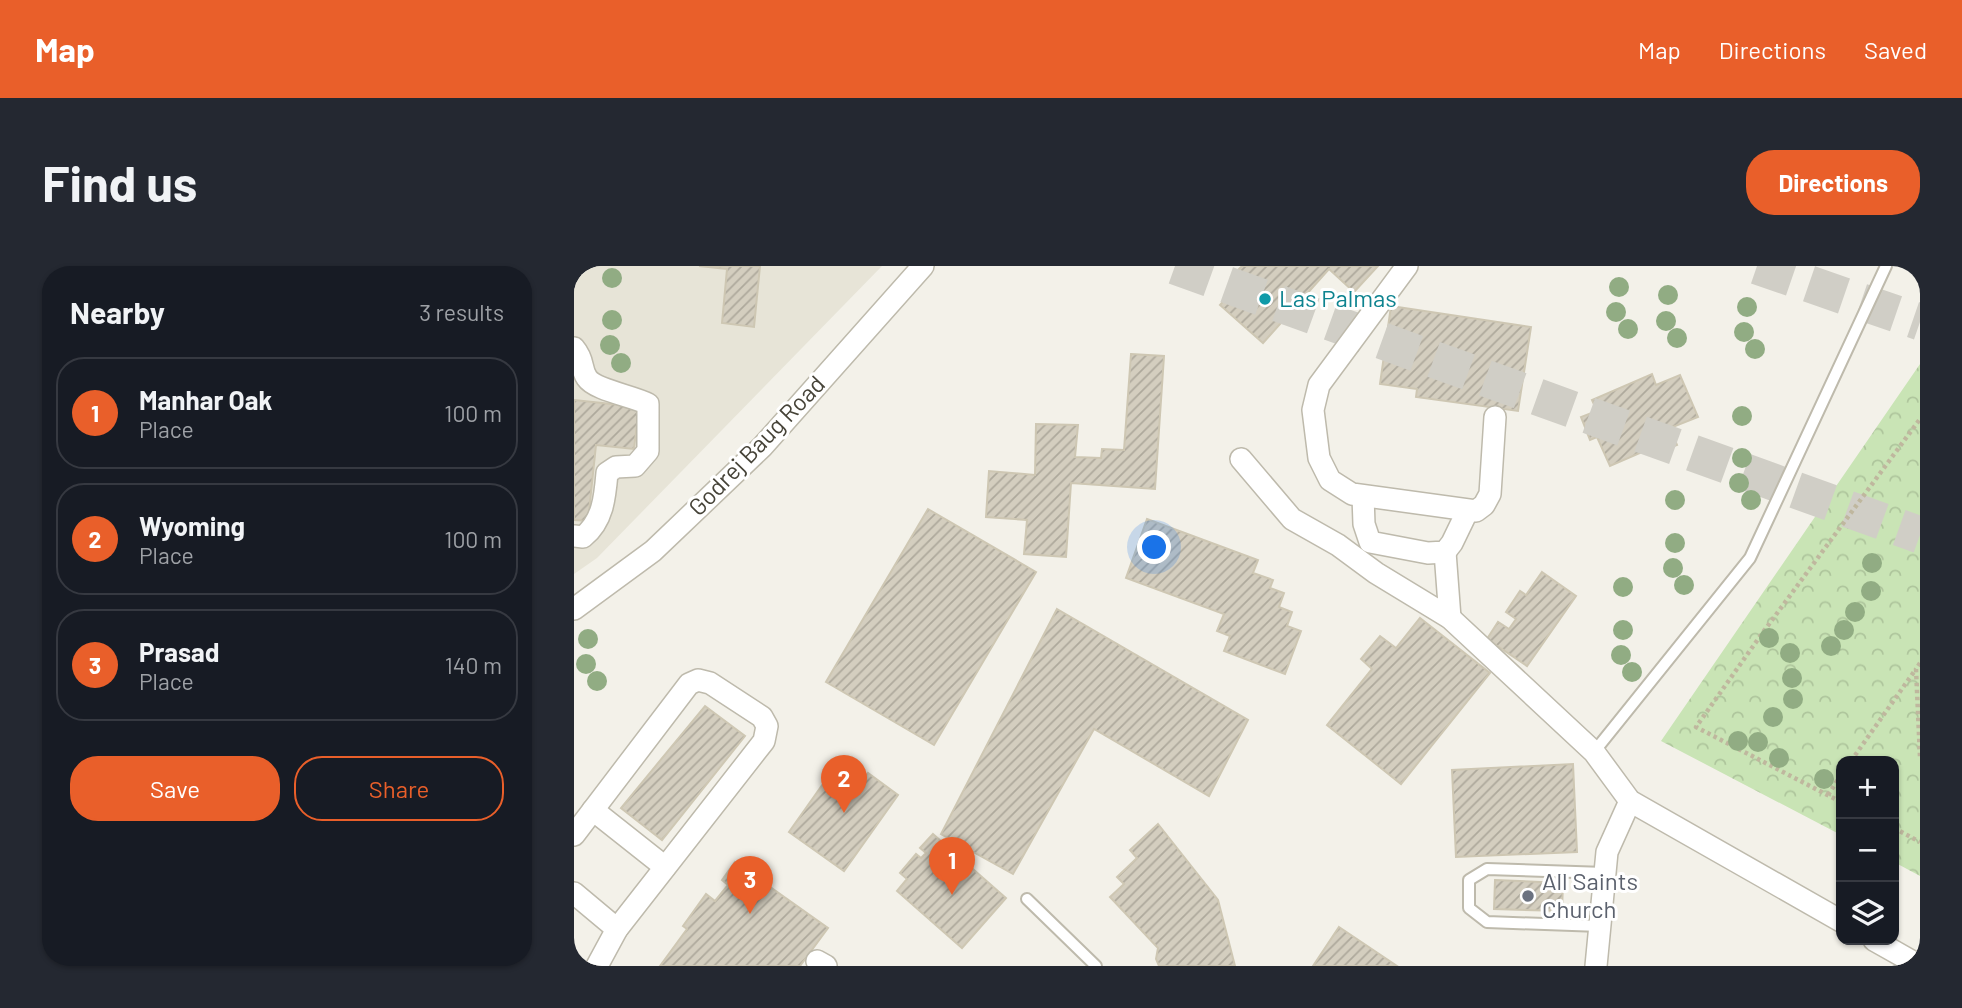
<!DOCTYPE html>
<meta charset="utf-8">
<style>
:root{--surface:#171b24;--page:#242831;--text:#f1f3f6;--muted:#9ea1a6;--line:#363941;--accent:#e95f2a}
body{margin:0;font-family:Barlow,sans-serif;background:var(--page);color:var(--text)}
.controls{position:absolute;right:21px;bottom:21px;display:grid;overflow:hidden;border-radius:14px;box-shadow:0 2px 5px #0004}
.controls button{width:63px;height:63px;display:grid;place-items:center;padding:0;border:0;border-bottom:2px solid var(--line);background:var(--surface);color:var(--text);font:35px sans-serif}
.you{position:absolute;left:581px;top:282px;width:24px;height:24px;margin:-18px;border:5px solid #fff;border-radius:50%;background:#1a73e8;box-shadow:0 0 0 10px #1a73e833}
.badge{display:grid;place-items:center;width:46px;height:46px;border-radius:50%;background:var(--accent);color:#fff;font-size:23px;font-weight:700}
.pin{position:absolute;translate:-50% -58px;filter:drop-shadow(0 2px 4px #0008)}
.pin::after{content:'';position:absolute;top:37px;width:24px;height:21px;background:inherit;clip-path:polygon(0 0,100% 0,50% 100%)}
.list{margin:0;padding:0;list-style:none}
h2{display:flex;justify-content:space-between;align-items:center;height:91px;margin:0;padding:0 28px;font-size:30px}
h2 small{font-size:23px;font-weight:400;color:var(--muted)}
.list li{display:grid;grid-template-columns:46px 1fr auto;gap:21px;align-items:center;box-sizing:border-box;height:112px;margin:0 14px 14px;padding:0 14px;border:2px solid var(--line);border-radius:28px}
.list b{display:block;font-size:26px;white-space:nowrap}
.list p{margin:0;font-size:23px;white-space:nowrap;color:var(--muted)}
.list em{font-size:23px;font-style:normal;color:var(--muted)}
.actions{display:flex;gap:14px;padding:21px 28px}
.actions a{flex:1;padding:16px 0;border:2px solid var(--accent);border-radius:28px;text-align:center;font-size:24px;color:var(--accent)}
.actions .main{background:var(--accent);color:#fff}
.icon{flex:none;width:38px;height:38px;fill:none;stroke:currentColor;stroke-width:2;stroke-linecap:round;stroke-linejoin:round}
.map{position:relative;flex:none;width:1346px;height:700px;overflow:hidden;border-radius:28px}
header{display:flex;align-items:center;gap:42px;box-sizing:border-box;height:98px;padding:0 35px;background:var(--accent);color:#fff}
header strong{font-size:33px}
nav{display:flex;gap:38px;margin-inline-start:auto;font-size:24px}
.intro{display:flex;align-items:center;justify-content:space-between;box-sizing:border-box;height:168px;padding:0 42px}
h1{margin:0;font-size:49px}
.button{padding:18px 32px;border-radius:28px;background:var(--accent);color:#fff;font-size:24px;font-weight:700}
main{display:flex;gap:42px;padding:0 42px}
aside{flex:1;background:var(--surface);border-radius:28px;box-shadow:0 2px 5px #0004}
.map>svg:first-child{display:block}
.residential{fill:#e7e4d7}
.park{fill:url(#park-crowns)}
.building{fill:url(#building-hatch);stroke:#cec7b3;stroke-width:2}
.lines{fill:none;stroke-linecap:round;stroke-linejoin:round}
.highway-tunnel{stroke:#d0cec6;stroke-width:37;stroke-dasharray:37 18;stroke-linecap:butt}
.lane-casing{stroke:#bebaac;stroke-width:14}
.street-casing{stroke:#bebaac;stroke-width:24}
.path{stroke:#bfb79e;stroke-width:4.5;stroke-dasharray:3.5 3.5;stroke-linecap:butt}
.lane{stroke:#fff;stroke-width:10}
.street{stroke:#fff;stroke-width:21}
.tree{fill:#91ac83}
.culture-dot{fill:#0f9aa8;stroke:#fff;stroke-width:2.5}
.worship-dot{fill:#6b7280;stroke:#fff;stroke-width:2.5}
.labels{text-anchor:middle;stroke-width:6;stroke-linejoin:round;paint-order:stroke}
.culture-label{font-size:24px;fill:#0d838f;stroke:#fff;text-anchor:start}
.street-label{font-size:24px;fill:#464338;stroke:#fff}
.worship-label{font-size:24px;fill:#5b616d;stroke:#fff;text-anchor:start}
</style>
<header>
<strong>Map</strong>
<nav><a>Map</a><a>Directions</a><a>Saved</a></nav>
</header>
<div class="intro"><h1>Find us</h1><a class="button">Directions</a></div>
<main>
<aside>
<h2>Nearby<small>3 results</small></h2>
<ul class="list">
<li><span class="badge">1</span><div><b>Manhar Oak</b><p>Place</p></div><em>100 m</em></li>
<li><span class="badge">2</span><div><b>Wyoming</b><p>Place</p></div><em>100 m</em></li>
<li><span class="badge">3</span><div><b>Prasad</b><p>Place</p></div><em>140 m</em></li>
</ul>
<div class="actions"><a class="main">Save</a><a>Share</a></div>
</aside>
<div class="map">
<svg width="1346" height="700" viewBox="0 0 1346 700">
<defs>
<pattern id="park-crowns" width="20" height="18" patternUnits="userSpaceOnUse" patternTransform="scale(1.75)"><rect width="20" height="18" fill="#c9e4b5"/><path d="M2 6a3 3 0 1 1 6 0M12 15a3 3 0 1 1 6 0" fill="none" stroke="#aec59c"/></pattern>
<pattern id="building-hatch" width="6" height="6" patternUnits="userSpaceOnUse" patternTransform="scale(1.75)"><rect width="6" height="6" fill="#d4cebf"/><path d="M-1 1l2-2M0 6l6-6M5 7l2-2" fill="none" stroke="#aea99c"/></pattern>
</defs>
<rect width="100%" height="100%" fill="#f3f1e9"/>
<!-- residential -->
<path class="residential" d="M0,0H308L23,292L0,308Z"/>
<!-- park -->
<path class="park" d="M1346,98V610L1320,596V495H1267V569L1087,475Z"/>
<!-- building -->
<g class="building">
<path d="M125,0H186L180,61L148,57L153,3Z"/>
<path d="M668,0H804L780,26L755,3L689,77L646,39L665,18L657,11Z"/>
<path d="M817,40L957,61L944,145L842,131L843,123L806,118Z"/>
<path d="M557,88L590,90L581,223L497,217L492,291L450,288L453,254L412,251L415,205L461,209L462,158L504,159L501,191L527,192L528,183L550,184Z"/>
<path d="M1078,108L1082,119L1106,109L1124,151L1096,162L1103,179L1082,187L1076,174L1064,180L1066,187L1036,200L1023,171L1016,174L1007,151L1023,145L1018,134Z"/>
<path d="M0,134L65,141L60,183L22,179L14,255L0,254Z"/>
<path d="M354,243L462,306L360,479L252,416Z"/>
<path d="M573,253L684,294L679,307L699,314L696,322L710,327L705,341L718,346L713,360L727,365L711,408L650,385L656,370L643,365L650,348L552,312Z"/>
<path d="M968,306L1002,330L953,400L913,373L924,356L935,363L942,353L932,346L946,325L952,329Z"/>
<path d="M483,343L674,454L635,530L520,463L439,608L367,568Z"/>
<path d="M846,352L916,407L827,518L753,459L798,403L787,393L806,370L822,382Z"/>
<path d="M131,440L171,470L88,574L47,542Z"/>
<path d="M999,498L1003,586L882,591L878,504Z"/>
<path d="M261,501L286,519L294,507L324,529L270,605L215,566Z"/>
<path d="M584,558L644,634L661,700H585L582,693L584,682L536,631L550,618L543,611L563,592L556,584Z"/>
<path d="M359,568L432,632L388,682L323,625L333,613L326,607L342,588L347,592L352,587L346,582Z"/>
<path d="M161,596L254,662L226,700H86L113,663L109,660L132,628L141,635L154,619L148,614Z"/>
<path d="M921,614L989,617L988,645L920,643Z"/>
<path d="M765,661L823,700H739Z"/>
</g>
<g class="lines">
<!-- highway-tunnel -->
<g class="highway-tunnel">
<path d="M601,0L1346,269"/>
<path d="M1183,0L1346,56"/>
</g>
<defs>
<g id="lane">
<path d="M1020,486L1176,292L1312,0"/>
<path d="M453,633L522,700"/>
<path d="M1026,660L913,656L895,642V614L913,603L1031,607"/>
</g>
<g id="street">
<path d="M833,0L745,119L739,144L745,192L756,214L778,228L902,245L910,239L916,228L921,151"/>
<path d="M0,82C11,95 6,102 13,112C21,124 59,130 74,138V185L61,200L42,201L33,207C31,231 29,255 9,271L0,270"/>
<path d="M667,193L718,253L764,279L802,307L876,352L1020,486L1056,535L1267,655"/>
<path d="M789,230L790,258L796,276L854,287L871,286L878,277L893,246"/>
<path d="M871,286L876,352"/>
<path d="M0,343L79,285L188,181L349,0"/>
<path d="M19,544L91,601"/>
<path d="M0,569L115,418L124,414L136,417L188,451L193,460L190,475L43,663L23,700"/>
<path d="M0,627L43,663"/>
<path d="M1300,674L1346,700"/>
<path d="M243,695L252,700"/>
<path d="M1022,700L1033,586L1056,535"/>
</g>
</defs>
<!-- lane casing -->
<use href="#lane" class="lane-casing"/>
<!-- street casing -->
<use href="#street" class="street-casing"/>
<!-- path -->
<g class="path">
<path d="M1346,397L1342,403L1346,491"/>
<path d="M1277,495L1342,403"/>
<path d="M1254,529L1267,509"/>
<path d="M1267,536L1122,461L1187,369L1346,153"/>
<path d="M1320,562L1346,576"/>
</g>
<!-- lane -->
<use href="#lane" class="lane"/>
<!-- street -->
<use href="#street" class="street"/>
</g>
<!-- trees -->
<g class="tree">
<circle cx="38" cy="12" r="10"/>
<circle cx="1045" cy="21" r="10"/>
<circle cx="1094" cy="29" r="10"/>
<circle cx="1173" cy="41" r="10"/>
<circle cx="1042" cy="46" r="10"/>
<circle cx="38" cy="54" r="10"/>
<circle cx="1092" cy="55" r="10"/>
<circle cx="1054" cy="63" r="10"/>
<circle cx="1170" cy="66" r="10"/>
<circle cx="1103" cy="72" r="10"/>
<circle cx="36" cy="79" r="10"/>
<circle cx="1181" cy="83" r="10"/>
<circle cx="47" cy="97" r="10"/>
<circle cx="1168" cy="150" r="10"/>
<circle cx="1168" cy="192" r="10"/>
<circle cx="1165" cy="217" r="10"/>
<circle cx="1101" cy="234" r="10"/>
<circle cx="1177" cy="234" r="10"/>
<circle cx="1101" cy="277" r="10"/>
<circle cx="1298" cy="297" r="10"/>
<circle cx="1099" cy="302" r="10"/>
<circle cx="1110" cy="319" r="10"/>
<circle cx="1049" cy="321" r="10"/>
<circle cx="1297" cy="325" r="10"/>
<circle cx="1281" cy="346" r="10"/>
<circle cx="1049" cy="364" r="10"/>
<circle cx="1270" cy="364" r="10"/>
<circle cx="1195" cy="372" r="10"/>
<circle cx="14" cy="373" r="10"/>
<circle cx="1257" cy="380" r="10"/>
<circle cx="1216" cy="387" r="10"/>
<circle cx="1047" cy="389" r="10"/>
<circle cx="12" cy="398" r="10"/>
<circle cx="1058" cy="406" r="10"/>
<circle cx="1218" cy="412" r="10"/>
<circle cx="23" cy="415" r="10"/>
<circle cx="1219" cy="433" r="10"/>
<circle cx="1199" cy="451" r="10"/>
<circle cx="1164" cy="475" r="10"/>
<circle cx="1184" cy="476" r="10"/>
<circle cx="1205" cy="492" r="10"/>
<circle cx="1250" cy="513" r="10"/>
</g>
<!-- markers -->
<circle class="culture-dot" cx="691" cy="33" r="7"/>
<circle class="worship-dot" cx="954" cy="630" r="7"/>
<g class="labels">
<!-- culture labels -->
<g class="culture-label">
<text x="705" y="41">Las Palmas</text>
</g>
<!-- street labels -->
<g class="street-label">
<text transform="translate(183 180) rotate(-46)" y="8">Godrej Baug Road</text>
</g>
<!-- worship labels -->
<g class="worship-label">
<text x="968" y="624">All Saints<tspan x="968" dy="28">Church</tspan></text>
</g>
</g>
</svg>
<div class="controls">
<button>+</button>
<button>−</button>
<button><svg class="icon" aria-label="layers" viewBox="0 0 24 24"><path d="M12 4l9 5-9 5-9-5zM3 14l9 5 9-5"/></svg></button>
</div>
<div class="you"></div>
<div class="pin badge" style="left:378px;top:629px">1</div>
<div class="pin badge" style="left:270px;top:547px">2</div>
<div class="pin badge" style="left:176px;top:648px">3</div>
</div>
</main>
